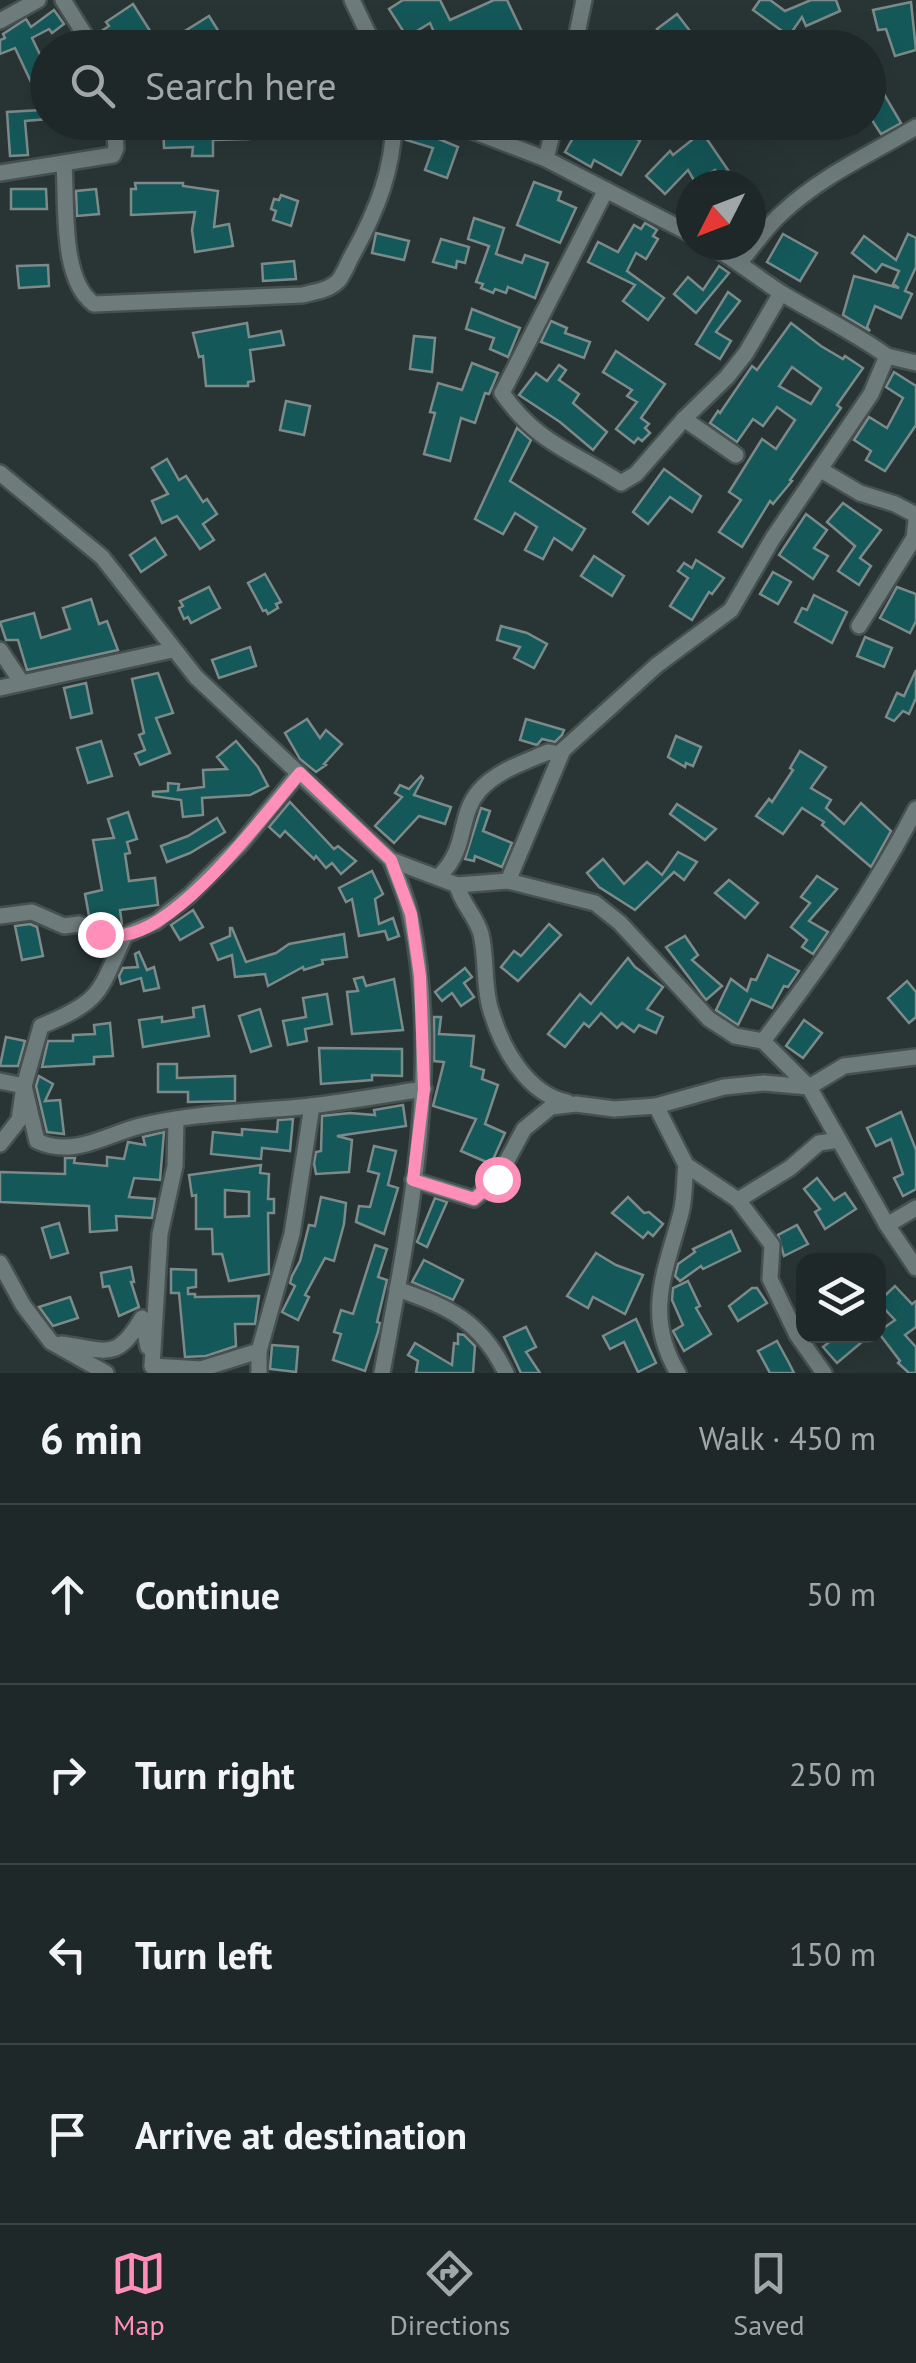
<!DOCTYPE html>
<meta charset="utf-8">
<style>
:root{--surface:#1f2828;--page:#273030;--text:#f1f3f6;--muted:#a1a6a8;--line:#3c4445;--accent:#ff8eb9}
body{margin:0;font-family:"PT Sans",sans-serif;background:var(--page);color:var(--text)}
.controls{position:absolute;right:30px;bottom:30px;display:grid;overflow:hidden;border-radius:20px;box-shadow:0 10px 40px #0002}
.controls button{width:90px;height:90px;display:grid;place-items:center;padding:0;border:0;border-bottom:2px solid var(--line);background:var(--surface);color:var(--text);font:50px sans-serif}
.compass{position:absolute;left:676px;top:170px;width:90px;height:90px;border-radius:50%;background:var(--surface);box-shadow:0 10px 40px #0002;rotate:228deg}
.stop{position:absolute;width:30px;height:30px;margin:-22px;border:8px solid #ff8eb9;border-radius:50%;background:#fff}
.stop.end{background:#ff8eb9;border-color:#fff;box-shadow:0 2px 10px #0008}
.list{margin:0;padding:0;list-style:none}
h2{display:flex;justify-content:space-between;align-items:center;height:130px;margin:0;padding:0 40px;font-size:42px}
h2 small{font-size:32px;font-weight:400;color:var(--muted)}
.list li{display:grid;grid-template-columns:65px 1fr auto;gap:30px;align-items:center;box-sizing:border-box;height:180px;padding:0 40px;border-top:2px solid var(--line)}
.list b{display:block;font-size:38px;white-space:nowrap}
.list em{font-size:32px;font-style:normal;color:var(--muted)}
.icon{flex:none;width:55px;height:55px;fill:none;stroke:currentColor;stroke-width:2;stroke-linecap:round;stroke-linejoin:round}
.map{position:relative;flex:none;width:916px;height:1373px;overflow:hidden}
.search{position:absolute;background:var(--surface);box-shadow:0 10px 40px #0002;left:30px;right:30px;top:30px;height:110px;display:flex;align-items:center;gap:25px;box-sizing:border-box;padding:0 35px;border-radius:55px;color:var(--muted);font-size:38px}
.sheet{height:850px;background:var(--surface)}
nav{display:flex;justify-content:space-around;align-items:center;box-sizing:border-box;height:140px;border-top:2px solid var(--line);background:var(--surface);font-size:28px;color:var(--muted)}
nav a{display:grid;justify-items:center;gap:5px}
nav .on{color:var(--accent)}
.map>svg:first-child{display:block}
.building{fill:#155859;stroke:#7d8a8a;stroke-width:2.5;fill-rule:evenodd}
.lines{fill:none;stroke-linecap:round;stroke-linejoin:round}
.minor-casing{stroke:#475050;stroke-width:20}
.minor{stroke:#6e7b7b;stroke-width:15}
.route{stroke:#ff8eb9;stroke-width:12}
</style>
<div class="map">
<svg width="916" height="1373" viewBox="0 0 916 1373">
<rect width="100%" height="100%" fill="#293535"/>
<!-- building -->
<g class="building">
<path d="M403,0H440L450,20L494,0H507L525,38L504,48H441L430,23L407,37L389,9Z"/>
<path d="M760,0H770L785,11L811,0H836L840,11L806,26L802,17L789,36L753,10Z"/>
<path d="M911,2L916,50L895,56L886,29L878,30L873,10Z"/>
<path d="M133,4L152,34L131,48H104L97,34L109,26L106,22Z"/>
<path d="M54,10L64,24L52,33L49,29L32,38L48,71V119L25,121L28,155L10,156L7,112L41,110L37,80L31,82L15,48L0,54V40L5,38L3,34L26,19L31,27Z"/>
<path d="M677,14L690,31L671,46L657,29Z"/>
<path d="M209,16L229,48H185L177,36Z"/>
<path d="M881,89L901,123L881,134L868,114V96Z"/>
<path d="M163,122L222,126V122H248L249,139L213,140V156H192L193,147L164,148Z"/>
<path d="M566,122H606L640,141L621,175L594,160L591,167L565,152L578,129Z"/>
<path d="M410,127L458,147L447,178L425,170L433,148L406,140Z"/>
<path d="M702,132L728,170L718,175L715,170L695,182L688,170L665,194L646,176L670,151L673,155Z"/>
<path d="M534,182L561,192L558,200L576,208L560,243L517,225Z"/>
<path d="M135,183H183V186L218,191L214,227L229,224L233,246L195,252L192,230L195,212L131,215V189H136Z"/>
<path d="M11,189H46L47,209H11Z"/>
<path d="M96,189L99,214L77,216L76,191Z"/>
<path d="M281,195L298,201L291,226L273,220L276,211L271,209L274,199L279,200Z"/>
<path d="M474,218L504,228L496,254L522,263L525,255L548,263L535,298L508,287L506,293L495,289L493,293L481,288L483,284L476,282L489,246L468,239Z"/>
<path d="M645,223L657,230L653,236L658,239L646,259L636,253L627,271L664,298L648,320L623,301L635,285L588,262L598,242L618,252L634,225L641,229Z"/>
<path d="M376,233L409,241L404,260L372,253Z"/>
<path d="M783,234L817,253L800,281L767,262Z"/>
<path d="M908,234L916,238V267L905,291L912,294L901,318L875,306L867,327L870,331L843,315L854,276L899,288L893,284L899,271L882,264L876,272L852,253L864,236L896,260Z"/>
<path d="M441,239L469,247L465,263L457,261L456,268L433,262Z"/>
<path d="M294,261L296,279L263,281L262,264Z"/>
<path d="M48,265L49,286L19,288L17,266Z"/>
<path d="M719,266L729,273L696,313L674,294L688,277L703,290Z"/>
<path d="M728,292L740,301L716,332L731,341L720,359L696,344Z"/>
<path d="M472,309L520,328L508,357L490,349L494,338L466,329Z"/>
<path d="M551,321L567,328L565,333L590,342L584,358L541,342Z"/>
<path d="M247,323L249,337L281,331L284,345L250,350L254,381L248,382V386H206L203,356L199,357L193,333Z"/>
<path d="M791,323L821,346L843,359L845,356L863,368L837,405L841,408L790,480L792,481L773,504L770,501L742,547L719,532L741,500L729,492L762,439L776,449L795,420L777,407L763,426L753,419L737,442L710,423L718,411L720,413L752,366L757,370ZM792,367L821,388L811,404L779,386Z"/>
<path d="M414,336L435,338L432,372L410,369Z"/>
<path d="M616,351L665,384L641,418L649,424L645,428L650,433L642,441L638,438L634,443L616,429L637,402L627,396L632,390L603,372Z"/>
<path d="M472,363L498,373L489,394L485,393L475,423L461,418L450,461L424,454L435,413L430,412L438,383L462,390Z"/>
<path d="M559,365L566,370L559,380L579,394L573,403L607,432L593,450L560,422L519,395L536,373L547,381Z"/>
<path d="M894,372L916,386V425L885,471L866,460L871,451L854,440L869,417L887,428L903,398L886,387Z"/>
<path d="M286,401L310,406L304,435L280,430Z"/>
<path d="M517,428L531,440L510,481L585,529L572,550L554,538L543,559L525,550L537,527L515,513L503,534L475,519Z"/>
<path d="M167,459L179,480L186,476L203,502L207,499L217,514L203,524L214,540L200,549L177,516L162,523L152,501L168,494L152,468Z"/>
<path d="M664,469L701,496L692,512L670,497L648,524L633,512Z"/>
<path d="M843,503L881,530L860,558L871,566L859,585L838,571L855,546L827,522Z"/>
<path d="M806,514L827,530L814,548L828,556L813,579L779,555Z"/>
<path d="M155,538L166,555L141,572L130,555Z"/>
<path d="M594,556L624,576L612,596L581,576Z"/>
<path d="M696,560L724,578L712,594L709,592L692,620L670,606L688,578L678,571L684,563L692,568Z"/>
<path d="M773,572L791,582L778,604L760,594Z"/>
<path d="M265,574L281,602L276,604L278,608L268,614L266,610L263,611L248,583Z"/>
<path d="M209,587L220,608L191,623L188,617L184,619L179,608L183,606L180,601Z"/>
<path d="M897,587L916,594V621L910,633L880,618Z"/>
<path d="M814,595L847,612L832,643L795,622L802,608L807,610Z"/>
<path d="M91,599L99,624L107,621L118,650L27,670L18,640H6L0,622L34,613L41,638L70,629L63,608Z"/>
<path d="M501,626L527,633L547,644L534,668L514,658L520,647L497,640Z"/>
<path d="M865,637L892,648L884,667L857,656Z"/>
<path d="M250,647L256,666L219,678L212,660Z"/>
<path d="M916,670V698L909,714L903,711L894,721L886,717L897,693L904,696Z"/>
<path d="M158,673L173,713L156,718L170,753L140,765L135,754L145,750L139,735L144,733L132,679Z"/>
<path d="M86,683L92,713L71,718L64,688Z"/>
<path d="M307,719L320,738L326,730L342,744L324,764L326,765L316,772L300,759L285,733Z"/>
<path d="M526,719L564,730L562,735L555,742L542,739L537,745L520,740Z"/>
<path d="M676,736L701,747L693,766L686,763L685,767L668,757Z"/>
<path d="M101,741L112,776L88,783L77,748Z"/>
<path d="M236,741L258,767L268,786L250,795L202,798L203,815L183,817L181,800L153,796V792L168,791V783L179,784L178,790L204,787L203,770L227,769L217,757Z"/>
<path d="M800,751L826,767L811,788L831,800L826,808L844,824L861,803L891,831L871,867L822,825L824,822L802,808L783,834L756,816L769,799L772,802L793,770L790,768Z"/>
<path d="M421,776L423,778L414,795L451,807L445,824L419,816L394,843L375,826L402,797L395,793L400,785L409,789Z"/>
<path d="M290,802L334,849L338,846L356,861L341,874L332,863L326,868L316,856L314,859L285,831L280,837L269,827Z"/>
<path d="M677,804L716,829L705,840L670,814Z"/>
<path d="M481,808L490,811L483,831L512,843L502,867L475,856L474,861L465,859Z"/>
<path d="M128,812L137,839L127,842L130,853L125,854L129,881L155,878L158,905L120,910L122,924L103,923L89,916L85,894L102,890L93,840L114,838L108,819Z"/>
<path d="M217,818L225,832L190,853L167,862L161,846L188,836Z"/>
<path d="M678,852L697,862L684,880L674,872L635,910L599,887L587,873L603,859L624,884L647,862L662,875Z"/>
<path d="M372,871L383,894L375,899L379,924L393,918L399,936L388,940L385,931L359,936L352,899L346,902L339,888Z"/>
<path d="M817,876L837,889L809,921L828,932L813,954L802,947L807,940L791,927L810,903L801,897Z"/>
<path d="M729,880L758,903L745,918L715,893Z"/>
<path d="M193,910L203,927L180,940L171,925Z"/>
<path d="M30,924L37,927L43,956L22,960L15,926Z"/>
<path d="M549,924L561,935L518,981L501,967L514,951L521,956Z"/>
<path d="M230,928H232L246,962L276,953L289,944L344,934L347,957L322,960L323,964L304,970L303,967L268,986L265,974L235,977L232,955L218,960L211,944L230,936Z"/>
<path d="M685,936L698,955L692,960L722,986L706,1000L666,947Z"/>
<path d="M139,952L147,970L154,967L159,988L144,991L141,978L121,984L119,976L123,968L138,967L135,954Z"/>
<path d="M768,955L799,971L788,987L784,986L772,1008L751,999L738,1025L716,1010L731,979L747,991L751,979L756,980Z"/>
<path d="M628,958L635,967L663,987L647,1009L663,1017L656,1033L639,1025L634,1032L622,1023L617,1028L601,1013L589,1027L584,1023L565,1047L548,1034L580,994L591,1004Z"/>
<path d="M465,968L472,977L464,983L474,997L461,1006L452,993L442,1001L435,992Z"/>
<path d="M363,977L366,986L394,979L403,1030L352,1034L347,992L358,991L354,979Z"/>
<path d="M907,981L916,992V1017L909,1023L888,998Z"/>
<path d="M327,994L332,1024L305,1029L307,1041L288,1045L283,1021L306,1017L303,998Z"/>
<path d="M204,1006L209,1036L143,1047L139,1020L162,1017V1022L194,1017L193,1008Z"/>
<path d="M260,1009L271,1046L251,1052L239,1016Z"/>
<path d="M434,1017H441L439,1034L474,1036L471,1066L484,1070L482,1079L498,1085L485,1124L505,1133L491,1164L461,1151L476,1119L433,1106L444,1062L434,1061Z"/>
<path d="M804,1020L822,1033L803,1058L786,1046Z"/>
<path d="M110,1023L113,1056L94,1057V1064L42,1067L48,1041H73V1035L95,1034L94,1025Z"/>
<path d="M6,1037L25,1041L18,1066H0Z"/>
<path d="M319,1048L402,1049V1076L372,1075V1080L321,1084Z"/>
<path d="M158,1064H177V1078L235,1076V1101L188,1102V1092H158Z"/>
<path d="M39,1076L53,1084L45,1101L60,1100L64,1134L47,1132L36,1086Z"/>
<path d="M403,1105L406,1126L337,1136L352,1140L349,1172L316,1174L314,1163L316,1152L321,1151L322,1116L350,1113L375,1115L374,1110Z"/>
<path d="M901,1112L916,1150V1189L903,1196L894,1178L903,1174L891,1139L876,1146L867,1128Z"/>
<path d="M293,1119L290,1151L262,1148L261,1159L211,1154L213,1132L242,1135V1129L277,1132L278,1120Z"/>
<path d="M164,1132L160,1180L134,1178L129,1197L155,1199L152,1218L116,1216L117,1230L90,1232L89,1206L0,1202V1172L65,1174V1158H75L74,1163L107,1166V1157L124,1159L128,1142L145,1145L143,1137Z"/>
<path d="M374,1146L396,1151L388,1185L398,1188L384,1234L356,1222L359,1206L370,1207L379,1174L368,1171Z"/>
<path d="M261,1165L260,1173L269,1174L268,1199H274V1213H268L269,1274L229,1281L222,1254H213L212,1229H196V1195L192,1196L189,1175ZM225,1190L249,1192V1216L225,1217Z"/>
<path d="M817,1178L834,1200L845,1193L856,1209L825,1229L815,1212L820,1209L804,1189Z"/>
<path d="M321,1197L346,1203L344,1224L334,1261L325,1258L305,1295L309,1297L298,1320L282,1312L295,1286L290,1283L292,1276L300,1261L309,1225L315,1226Z"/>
<path d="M628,1197L644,1213L649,1212L663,1224L653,1236L648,1232L643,1238L612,1213Z"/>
<path d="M435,1198L447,1202L427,1247L417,1242Z"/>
<path d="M59,1223L68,1253L51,1258L42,1228Z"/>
<path d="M797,1225L808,1244L784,1256L778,1235Z"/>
<path d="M731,1231L740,1251L703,1269L701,1266L680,1281L675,1276L678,1264L695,1252L693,1249Z"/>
<path d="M375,1245L387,1249L378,1277L387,1280L377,1322L380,1323L378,1332L365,1371L333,1360L341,1334L334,1332L341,1310L353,1314Z"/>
<path d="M596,1253L616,1265L643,1275L625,1314L593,1297L588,1308L567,1296Z"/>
<path d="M424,1260L463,1280L453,1300L412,1282Z"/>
<path d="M131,1267L134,1282H131L139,1307L119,1316L109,1286L103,1287L101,1273Z"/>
<path d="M171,1269L196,1270V1287L188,1288V1294H195V1297L259,1296L255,1324H235L236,1346L206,1356L185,1357L179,1293H171Z"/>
<path d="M688,1281L700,1306L696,1308L711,1334L684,1351L673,1331L683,1325L672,1300L673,1288Z"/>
<path d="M895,1286L912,1304L916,1301V1327L905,1335L916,1347V1373H909L898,1363L900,1361L878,1332L895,1320L878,1302Z"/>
<path d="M752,1288H757L767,1303L738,1321L729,1306Z"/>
<path d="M70,1297L78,1318L53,1326L39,1307Z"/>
<path d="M636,1319L656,1363L638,1372L624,1342L610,1349L603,1336Z"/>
<path d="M526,1327L536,1347L526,1352L540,1373H521L504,1337Z"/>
<path d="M458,1334L464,1335L475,1346L473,1373H416L418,1361L408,1355L415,1343L452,1365L454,1343L458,1344Z"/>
<path d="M837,1336H869L837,1363L823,1347Z"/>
<path d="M777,1341L789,1363L794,1373H770L758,1351Z"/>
<path d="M272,1345L298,1347L296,1372L270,1369Z"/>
</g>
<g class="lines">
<defs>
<g id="minor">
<path d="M63,0L93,48"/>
<path d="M352,0L375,48"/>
<path d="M0,21L38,0"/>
<path d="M574,48L584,0"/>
<path d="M449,122L546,159L691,234"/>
<path d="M546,159L555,122"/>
<path d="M64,165C67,204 60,280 94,304L302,295C315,292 330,290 339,280C345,272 349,260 354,252C377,210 393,170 394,122"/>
<path d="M0,173L113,155L116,148L114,122"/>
<path d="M606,190L502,393C539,445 571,450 621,483L636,474L684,419L727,377L746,353L781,293"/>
<path d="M740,262C754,246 766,227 782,213C821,176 871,154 916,127"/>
<path d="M887,356L916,363"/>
<path d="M684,419L736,455"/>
<path d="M821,470L860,493L895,504L916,515"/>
<path d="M0,473L102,557L196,677L391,860L457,885L508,881L595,903L620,923L709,1019L735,1036L763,1041L809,1087L887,1225L916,1268"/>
<path d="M859,626L914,538L916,521"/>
<path d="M0,650L22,683"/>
<path d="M0,688L172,650"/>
<path d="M439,876C469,848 457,817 479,791C496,771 525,762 548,752L559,754L563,750"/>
<path d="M508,881L563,750L657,665L731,610L773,538L871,394L887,356C854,332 818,315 783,294C758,278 736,260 710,245"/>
<path d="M457,885C461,903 476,916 481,934C487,958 483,987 491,1011C502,1048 527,1094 567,1102"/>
<path d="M0,916L32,912L64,926L79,924L100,934L125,935L156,922L190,895L240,845L299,773"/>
<path d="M763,1041C820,967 873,892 916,809"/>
<path d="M0,1081L24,1086"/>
<path d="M24,1086L37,1141C73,1158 105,1135 140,1126C192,1113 248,1112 301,1107C342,1103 383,1095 424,1089"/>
<path d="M656,1106L686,1165L738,1200L772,1245L770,1279L797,1335L824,1373"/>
<path d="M0,1144L19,1120L24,1086L41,1026C103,1001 99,992 125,935"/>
<path d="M413,1180L474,1199L497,1179L524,1129L551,1107L576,1104L614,1109L656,1106L724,1087L764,1083L809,1087L844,1066L916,1057"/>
<path d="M738,1200L790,1168L819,1143L839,1140"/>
<path d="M887,1225L916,1208"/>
<path d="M0,1263L23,1305L51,1342L106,1373"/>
<path d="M397,1289C449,1307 481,1321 506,1373"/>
<path d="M61,1344C107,1350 116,1362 142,1318L148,1347"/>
<path d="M152,1366L160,1234L175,1166L176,1119"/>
<path d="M152,1366L201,1369L259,1351"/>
<path d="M259,1373V1351L292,1234L312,1106"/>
<path d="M382,1373C409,1225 442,1068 411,918C407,898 398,879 391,860"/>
<path d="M678,1373C643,1315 666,1270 681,1213C685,1198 684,1181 686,1165"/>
</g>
</defs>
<!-- minor casing -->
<use href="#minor" class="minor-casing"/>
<!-- minor -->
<use href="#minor" class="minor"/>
</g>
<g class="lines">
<!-- route -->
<path class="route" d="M100,934C107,934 116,936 123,935C181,928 263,816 300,773L391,860L411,914L420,976L424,1089L413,1180L474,1199L497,1179"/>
</g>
</svg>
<div class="controls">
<button><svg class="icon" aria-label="layers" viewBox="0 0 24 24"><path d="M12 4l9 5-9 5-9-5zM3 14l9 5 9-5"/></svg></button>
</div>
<svg class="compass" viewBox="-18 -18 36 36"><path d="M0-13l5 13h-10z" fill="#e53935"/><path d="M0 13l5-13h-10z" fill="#a1a6a8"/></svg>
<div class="stop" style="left:497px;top:1179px"></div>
<div class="stop end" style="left:100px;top:934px"></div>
<div class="search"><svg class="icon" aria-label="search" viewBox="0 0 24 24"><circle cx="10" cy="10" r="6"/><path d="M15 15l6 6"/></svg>Search here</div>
</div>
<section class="sheet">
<h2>6 min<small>Walk · 450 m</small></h2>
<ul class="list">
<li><svg class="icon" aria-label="ahead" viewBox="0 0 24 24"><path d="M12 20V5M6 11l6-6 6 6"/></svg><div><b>Continue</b></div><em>50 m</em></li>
<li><svg class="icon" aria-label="right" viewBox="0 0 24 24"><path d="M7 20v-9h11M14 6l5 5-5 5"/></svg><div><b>Turn right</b></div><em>250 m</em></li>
<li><svg class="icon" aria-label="left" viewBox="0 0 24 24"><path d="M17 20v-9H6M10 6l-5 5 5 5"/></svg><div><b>Turn left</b></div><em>150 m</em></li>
<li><svg class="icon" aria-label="arrive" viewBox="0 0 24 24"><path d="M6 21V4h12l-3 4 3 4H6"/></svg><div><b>Arrive at destination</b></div></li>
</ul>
</section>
<nav>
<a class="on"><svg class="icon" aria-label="map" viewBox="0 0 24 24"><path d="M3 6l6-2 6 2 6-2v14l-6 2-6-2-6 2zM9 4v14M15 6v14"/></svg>Map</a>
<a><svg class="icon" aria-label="directions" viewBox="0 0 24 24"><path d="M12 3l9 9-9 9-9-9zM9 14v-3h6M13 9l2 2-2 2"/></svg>Directions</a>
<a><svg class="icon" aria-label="saved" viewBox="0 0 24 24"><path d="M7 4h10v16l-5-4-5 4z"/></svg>Saved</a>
</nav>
